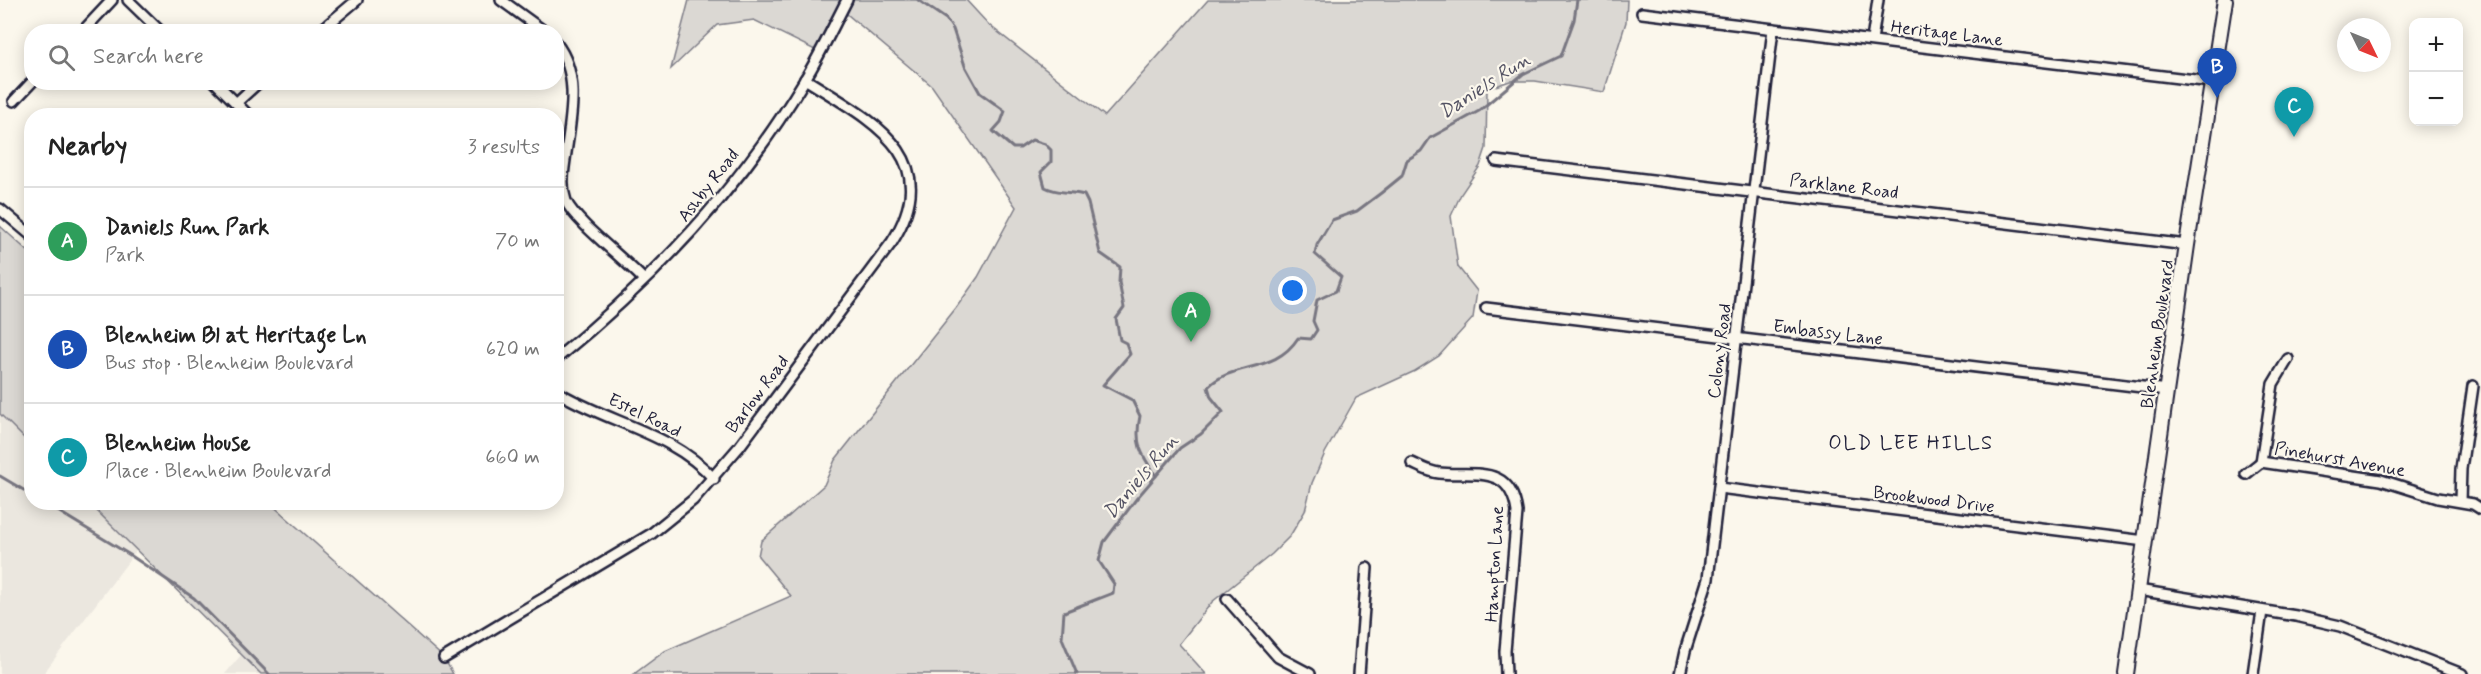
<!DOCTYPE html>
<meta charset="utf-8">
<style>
:root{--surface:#fff;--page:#f6f6f6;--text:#222;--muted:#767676;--line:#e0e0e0;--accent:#d93025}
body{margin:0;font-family:Mynerve,sans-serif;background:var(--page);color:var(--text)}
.controls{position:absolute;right:18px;top:18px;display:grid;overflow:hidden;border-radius:12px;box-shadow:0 3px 15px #0003}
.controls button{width:54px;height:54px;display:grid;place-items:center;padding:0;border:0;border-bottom:2px solid var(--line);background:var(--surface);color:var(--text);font:30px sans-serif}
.compass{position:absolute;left:2337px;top:18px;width:54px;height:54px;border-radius:50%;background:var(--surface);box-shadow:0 3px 15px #0003;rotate:133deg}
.you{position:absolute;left:1293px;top:291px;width:21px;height:21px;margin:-15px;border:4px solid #fff;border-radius:50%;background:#1a73e8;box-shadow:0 0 0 9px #1a73e833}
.badge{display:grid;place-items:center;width:39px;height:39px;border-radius:50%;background:var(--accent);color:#fff;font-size:20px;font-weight:700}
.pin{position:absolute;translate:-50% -50px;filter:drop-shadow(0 2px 3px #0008)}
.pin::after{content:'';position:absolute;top:32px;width:21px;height:18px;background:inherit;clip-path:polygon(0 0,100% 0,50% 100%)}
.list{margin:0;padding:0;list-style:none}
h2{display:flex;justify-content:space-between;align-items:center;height:78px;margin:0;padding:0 24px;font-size:26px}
h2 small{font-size:20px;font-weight:400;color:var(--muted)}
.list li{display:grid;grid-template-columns:39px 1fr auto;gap:18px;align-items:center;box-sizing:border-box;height:108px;padding:0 24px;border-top:2px solid var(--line)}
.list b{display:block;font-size:22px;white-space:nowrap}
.list p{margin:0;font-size:20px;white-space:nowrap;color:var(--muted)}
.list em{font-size:20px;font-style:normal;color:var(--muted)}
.icon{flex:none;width:33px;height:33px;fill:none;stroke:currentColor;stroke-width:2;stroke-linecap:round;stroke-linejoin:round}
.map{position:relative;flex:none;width:2481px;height:674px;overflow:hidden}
.search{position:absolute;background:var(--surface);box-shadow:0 3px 15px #0003;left:24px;top:24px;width:540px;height:66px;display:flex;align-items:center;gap:15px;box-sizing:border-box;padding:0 21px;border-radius:24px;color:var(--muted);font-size:22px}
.panel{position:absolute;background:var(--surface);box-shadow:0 3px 15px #0003;left:24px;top:108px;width:540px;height:402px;border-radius:24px}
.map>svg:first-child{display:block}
.built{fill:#ebe7df}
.green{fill:#dbd8d3;stroke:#7e7d87;stroke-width:1.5}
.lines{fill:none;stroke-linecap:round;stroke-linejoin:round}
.stream{stroke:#787681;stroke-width:3}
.street-casing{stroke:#22223b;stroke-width:14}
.secondary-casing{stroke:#22223b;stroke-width:18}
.street{stroke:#fbf7ec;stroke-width:9}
.secondary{stroke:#fbf7ec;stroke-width:14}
.labels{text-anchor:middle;stroke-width:4.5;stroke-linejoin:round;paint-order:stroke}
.street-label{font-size:18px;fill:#22223b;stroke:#fbf7ec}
.water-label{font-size:20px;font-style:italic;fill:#545364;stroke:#fbf7ec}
.neighbourhood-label{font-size:20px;letter-spacing:1.5px;fill:#22223b;stroke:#fbf7ec}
</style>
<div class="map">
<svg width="2481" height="674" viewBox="0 0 2481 674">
<rect width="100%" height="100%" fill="#fbf7ec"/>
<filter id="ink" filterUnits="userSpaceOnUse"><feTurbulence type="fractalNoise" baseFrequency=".0167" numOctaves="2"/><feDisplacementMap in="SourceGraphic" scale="12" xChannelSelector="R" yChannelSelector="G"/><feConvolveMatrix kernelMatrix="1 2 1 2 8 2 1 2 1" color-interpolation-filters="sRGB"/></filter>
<g filter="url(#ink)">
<!-- built -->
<g class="built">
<path d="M0,414L31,445L32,502L89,503L137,550L43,674H0Z"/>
<path d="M241,655L261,674H225Z"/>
</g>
<!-- green -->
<g class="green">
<path d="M689,0H966L989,25L1105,116L1208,0H1627L1626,22L1604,92L1535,81H1510L1487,89L1486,148L1480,166L1461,194L1451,216L1458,267L1477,291L1473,318L1439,356L1415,371L1356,398L1325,453L1312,483L1305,511L1290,536L1272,554L1212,602L1179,644L1206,674H634L665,651L791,596L758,556L761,541L824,485L835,460L956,308L978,277L1016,207L932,86L842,10L819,52L754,20L717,25L671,69Z"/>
<path d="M0,226L31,254V445L0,414Z"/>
<path d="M89,503H270L444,658L453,674H261Z"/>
</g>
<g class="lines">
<!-- stream -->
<g class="stream">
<path d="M918,0L946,19L953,29L965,66L980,93L1005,111L1001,122L993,131L1013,148H1020L1032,140L1045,144L1051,150V162L1041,172L1045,187C1058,194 1070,191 1084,195L1088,203L1100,253L1120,267L1119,282L1124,308L1116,319L1120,340L1126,343L1130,354L1103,385L1132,400L1140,416C1134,444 1141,454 1156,476"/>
<path d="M0,476L32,495"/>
<path d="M43,502L130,555L194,598L269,674"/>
<path d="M1077,674L1062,638L1064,612L1113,593L1114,584L1099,561L1104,542L1137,498L1180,448L1201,434L1223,412L1211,397L1208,387C1234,361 1275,374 1298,338L1311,339L1317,330L1313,321L1317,300L1336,291L1341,277L1315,254L1317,245L1332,220L1357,211L1381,193L1402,176L1407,160L1421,151L1430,138L1479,111L1523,74L1561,56L1574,20L1577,0"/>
</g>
<defs>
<g id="street">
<path d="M128,0L161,32"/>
<path d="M501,0L545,32"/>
<path d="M1642,13L2212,82"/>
<path d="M82,32L112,0"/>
<path d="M319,32L357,0"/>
<path d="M1872,40L1878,0"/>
<path d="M556,43C582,76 570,121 565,160C563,174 561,187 566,201C575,222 626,260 644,280"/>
<path d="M215,82L249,116"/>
<path d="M14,101L32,82"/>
<path d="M236,103L259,82"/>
<path d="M1496,161L2187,245"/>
<path d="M0,209L32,236"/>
<path d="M1486,308L2167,390"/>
<path d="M556,359C653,280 740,188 804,81C820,55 833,27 847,0"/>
<path d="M556,391C607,423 673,432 714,479"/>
<path d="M2261,462L2381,480L2438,498L2473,504L2481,509"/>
<path d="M2261,462L2273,384L2288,359"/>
<path d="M1412,463C1421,467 1429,472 1439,473C1471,477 1510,462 1517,512L1505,651L1506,674"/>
<path d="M2246,474L2261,462"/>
<path d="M1719,488L2145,541"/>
<path d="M2460,501L2461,469L2473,386"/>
<path d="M2138,590L2296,616L2340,626L2462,674"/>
<path d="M1227,599L1278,657L1310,674"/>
<path d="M444,658L651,534L693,500L739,447L892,242C947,155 868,119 805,79"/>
<path d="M1359,674L1367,568"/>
<path d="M1680,674L1685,651L1708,579L1773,29"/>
<path d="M2253,674L2262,611"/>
</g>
<path id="secondary" d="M2126,674L2187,245L2225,0"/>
</defs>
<!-- street casing -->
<use href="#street" class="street-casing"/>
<!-- secondary casing -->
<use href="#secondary" class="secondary-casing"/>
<!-- street -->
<use href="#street" class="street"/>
<!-- secondary -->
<use href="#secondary" class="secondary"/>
</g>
</g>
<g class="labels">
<!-- street labels -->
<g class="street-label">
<text transform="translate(1947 33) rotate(7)" y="6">Heritage Lane</text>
<text transform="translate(708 185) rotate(-52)" y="6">Ashby Road</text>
<text transform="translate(1844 186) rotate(7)" y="6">Parklane Road</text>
<text transform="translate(1828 332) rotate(7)" y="6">Embassy Lane</text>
<text transform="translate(2157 334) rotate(-82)" y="6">Blenheim Boulevard</text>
<text transform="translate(1719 351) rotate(-83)" y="6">Colony Road</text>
<text transform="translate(757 394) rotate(-53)" y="6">Barlow Road</text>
<text transform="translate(645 415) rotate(26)" y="6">Estel Road</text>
<text transform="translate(2340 459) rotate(10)" y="6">Pinehurst Avenue</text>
<text transform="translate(1934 499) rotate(7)" y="6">Brookwood Drive</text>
<text transform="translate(1494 564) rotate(-87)" y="6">Hampton Lane</text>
</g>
<!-- water labels -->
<g class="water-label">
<text transform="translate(1484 85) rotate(-33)" y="7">Daniels Run</text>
<text transform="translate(1140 476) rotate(-50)" y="7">Daniels Run</text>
</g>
<!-- neighbourhood labels -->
<g class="neighbourhood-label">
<text x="1911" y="449">OLD LEE HILLS</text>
</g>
</g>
</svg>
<div class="controls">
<button>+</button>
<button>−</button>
</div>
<svg class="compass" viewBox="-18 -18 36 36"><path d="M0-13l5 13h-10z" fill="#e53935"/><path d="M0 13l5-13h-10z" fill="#767676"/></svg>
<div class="you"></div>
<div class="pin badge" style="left:1191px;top:342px;background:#2e9e5b">A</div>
<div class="pin badge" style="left:2217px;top:98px;background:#1a4fb4">B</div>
<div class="pin badge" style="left:2294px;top:137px;background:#0f9aa8">C</div>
<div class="search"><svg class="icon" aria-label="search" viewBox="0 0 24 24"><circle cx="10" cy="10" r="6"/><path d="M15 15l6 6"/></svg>Search here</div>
<section class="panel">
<h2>Nearby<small>3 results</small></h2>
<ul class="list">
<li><span class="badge" style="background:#2e9e5b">A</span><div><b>Daniels Run Park</b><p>Park</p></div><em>70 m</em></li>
<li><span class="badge" style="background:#1a4fb4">B</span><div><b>Blenheim Bl at Heritage Ln</b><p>Bus stop · Blenheim Boulevard</p></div><em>620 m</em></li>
<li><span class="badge" style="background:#0f9aa8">C</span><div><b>Blenheim House</b><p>Place · Blenheim Boulevard</p></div><em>660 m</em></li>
</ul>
</section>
</div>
